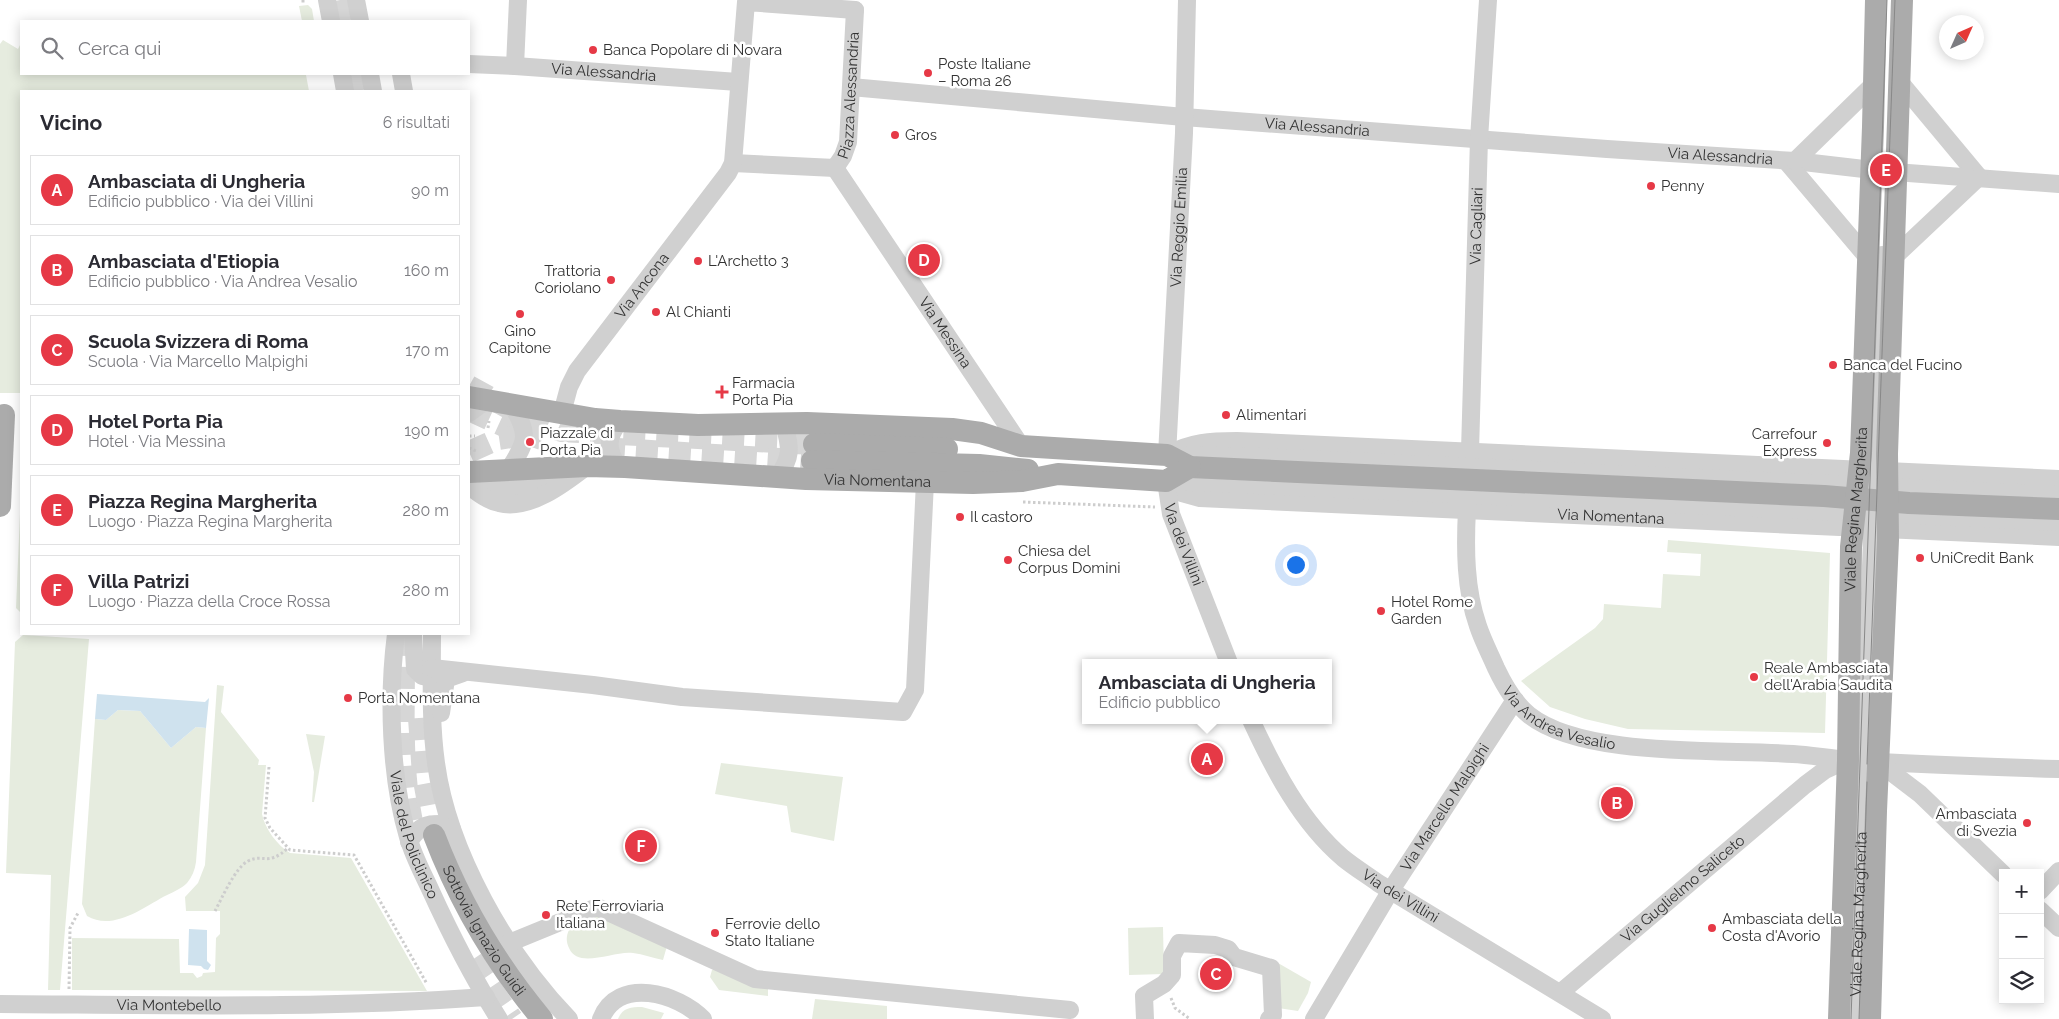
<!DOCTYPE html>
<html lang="it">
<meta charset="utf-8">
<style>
:root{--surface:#fff;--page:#f7f7f7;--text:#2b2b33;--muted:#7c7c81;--line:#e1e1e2;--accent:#e63946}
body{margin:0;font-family:Raleway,sans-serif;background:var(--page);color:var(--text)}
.controls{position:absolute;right:15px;bottom:15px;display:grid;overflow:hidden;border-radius:0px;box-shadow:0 2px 12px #0003}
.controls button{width:45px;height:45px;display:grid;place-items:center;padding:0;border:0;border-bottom:1px solid var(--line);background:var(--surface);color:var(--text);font:25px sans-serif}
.compass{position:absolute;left:1939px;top:15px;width:45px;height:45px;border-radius:50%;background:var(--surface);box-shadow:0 2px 12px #0003;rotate:45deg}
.you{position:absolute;left:1295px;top:564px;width:18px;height:18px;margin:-12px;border:4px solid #fff;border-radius:50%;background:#1a73e8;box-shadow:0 0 0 8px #1a73e833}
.badge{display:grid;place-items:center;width:32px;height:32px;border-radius:50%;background:var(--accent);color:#fff;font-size:16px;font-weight:700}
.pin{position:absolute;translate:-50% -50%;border:2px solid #fff;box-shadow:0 1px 5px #0006}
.popup{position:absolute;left:1082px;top:659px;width:250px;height:65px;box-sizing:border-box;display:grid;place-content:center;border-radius:0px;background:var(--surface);filter:drop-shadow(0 1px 4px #0005);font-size:16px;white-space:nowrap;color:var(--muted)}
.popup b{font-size:19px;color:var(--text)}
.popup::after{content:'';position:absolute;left:50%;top:100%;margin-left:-10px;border:10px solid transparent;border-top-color:var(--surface)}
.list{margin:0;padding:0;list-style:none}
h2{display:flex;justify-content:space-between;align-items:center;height:65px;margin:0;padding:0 20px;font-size:21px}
h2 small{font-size:16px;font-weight:400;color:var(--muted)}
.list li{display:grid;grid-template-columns:32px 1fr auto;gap:15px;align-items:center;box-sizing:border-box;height:70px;margin:0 10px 10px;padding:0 10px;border:1px solid var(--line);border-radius:0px}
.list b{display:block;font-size:19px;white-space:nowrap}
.list p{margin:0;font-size:16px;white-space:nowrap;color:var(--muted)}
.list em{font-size:16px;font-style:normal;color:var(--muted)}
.icon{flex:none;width:28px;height:28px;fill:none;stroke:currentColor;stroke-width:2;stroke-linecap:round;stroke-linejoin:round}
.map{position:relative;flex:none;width:2059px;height:1019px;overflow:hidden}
.search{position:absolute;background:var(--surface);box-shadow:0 2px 12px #0003;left:20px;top:20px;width:450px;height:55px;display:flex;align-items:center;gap:12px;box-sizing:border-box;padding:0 18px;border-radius:0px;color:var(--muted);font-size:19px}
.panel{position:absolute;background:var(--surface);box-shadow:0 2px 12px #0003;left:20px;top:90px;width:450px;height:545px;border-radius:0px}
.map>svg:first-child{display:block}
.green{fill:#e6ecdf}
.water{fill:#cfe2ee}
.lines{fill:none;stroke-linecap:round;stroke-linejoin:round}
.major-tunnel{stroke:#d6d6d6;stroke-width:22;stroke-dasharray:22 11;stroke-linecap:butt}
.path{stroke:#cdcdcd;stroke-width:3;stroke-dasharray:2.5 2.5;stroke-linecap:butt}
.minor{stroke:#d0d0d0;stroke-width:18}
.major{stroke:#ababab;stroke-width:22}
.tram{stroke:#888;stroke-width:1}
.poi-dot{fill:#e63946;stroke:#fff;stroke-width:2}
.labels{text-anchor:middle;stroke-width:5;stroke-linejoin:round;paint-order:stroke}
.poi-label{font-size:15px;fill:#333;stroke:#fff;text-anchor:start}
.street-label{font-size:15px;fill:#333;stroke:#fff}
</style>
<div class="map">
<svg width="2059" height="1019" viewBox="0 0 2059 1019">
<rect width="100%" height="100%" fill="#fff"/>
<!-- green -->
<g class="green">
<path d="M308,5L312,9L314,21H302L299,6Z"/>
<path d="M3,40L18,49L21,43V74H298L306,75L309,91H21V393H0V44Z"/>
<path d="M21,490V613L16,608Z"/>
<path d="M1668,540L1830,553L1825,733L1628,729L1585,719L1550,707L1521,681L1595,628L1603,619L1604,604L1661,608L1663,574L1700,576L1701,554L1667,552Z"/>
<path d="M23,635L89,639L60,990H48L51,875L6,873L15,642Z"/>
<path d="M217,685L224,686L221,712L259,760L258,765H266L262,814C265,829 277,845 290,853L351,858L427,991L72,990V938L179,939L180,973H193L197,978L202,976L203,973L215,972L216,938L220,934V911H186L185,897L198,883L205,865Z"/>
<path d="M118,710L140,711L171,748L196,727L206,728L196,862C195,870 192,877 187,883C181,889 171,893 163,897C142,909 112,931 87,916L82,904L95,719L106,720Z"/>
<path d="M306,734L325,736L314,802H312L314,772Z"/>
<path d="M721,763L843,777L834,841L791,832L787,806L715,794Z"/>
<path d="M598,915L667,946L663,960C653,958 643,954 633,953C615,950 578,970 569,948C566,942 566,936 569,930L576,923Z"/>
<path d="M1163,927L1164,974L1129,975L1128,928Z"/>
<path d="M1278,963L1311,982L1308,993L1298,1011L1278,1008Z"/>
<path d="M717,968L768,985V996L719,990L710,977L712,970Z"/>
<path d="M815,999L887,1006V1019H812Z"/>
<path d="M642,1007L664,1013L661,1019H618C622,1008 631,1007 642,1007Z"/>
</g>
<!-- water -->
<g class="water">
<path d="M97,694L205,702L209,698L206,728L196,727L171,748L140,711L118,710L106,720L95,719Z"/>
<path d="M189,929L207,930V961L211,965L208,970L204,969L201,966L188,965Z"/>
</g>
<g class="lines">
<!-- major-tunnel -->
<g class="major-tunnel">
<path d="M340,0L344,21"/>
<path d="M354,74L357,91"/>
<path d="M469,386L512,410L561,431L814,444"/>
<path d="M469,410L504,426L542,439"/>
<path d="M603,448L812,461"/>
<path d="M469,452L498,439L525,435"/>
<path d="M404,634C405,699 399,767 414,831"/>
<path d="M419,718L423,775L434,835"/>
<path d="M472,960L512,1019"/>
</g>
<!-- path -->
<g class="path">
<path d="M303,0V3"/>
<path d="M488,428L489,421"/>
<path d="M469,436H475"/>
<path d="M469,448L476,451"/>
<path d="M1023,502L1155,507"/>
<path d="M269,767L265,818L270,828L290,850L354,855L427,984"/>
<path d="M215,911C222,898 235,868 248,861C264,853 267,867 288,848"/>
<path d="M69,989L70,928L78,913"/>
<path d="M1171,998L1175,1008L1190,1019"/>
</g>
<!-- minor -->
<g class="minor">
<path d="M327,0L331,21"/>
<path d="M356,0L360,21"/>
<path id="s1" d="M469,64L515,66L738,82"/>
<path d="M515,66L518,0"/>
<path d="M342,74L345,91"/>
<path d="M370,74L373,91"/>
<path d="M401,74L404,91"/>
<path d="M1899,81L1979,177"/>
<path id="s2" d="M851,87L1184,117L1607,149L1795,161L1881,171L2059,184"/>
<path d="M1786,161L1868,258"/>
<path d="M1795,161L1874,84"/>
<path id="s3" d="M733,163L835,168L843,156L848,142L855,10"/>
<path id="s4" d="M835,168L1021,446"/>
<path d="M1893,258L1979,177"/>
<path d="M469,413L487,400"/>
<path id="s5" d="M562,413L569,387L577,371L728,173L733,163L746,2L855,10"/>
<path id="s6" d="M1470,451L1479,139L1488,0"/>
<path d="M1167,455C1191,442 1211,441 1237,441L2059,479"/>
<path id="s7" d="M1167,455L1184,133L1187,0"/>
<path d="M1173,455L1263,457L2059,495"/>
<path d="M618,467C607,449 606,438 620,421"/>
<path d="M509,469C529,439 528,435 512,404"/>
<path d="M777,478C792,457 791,448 784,424"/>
<path d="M470,481C475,484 480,486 485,487C501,491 546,484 562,477"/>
<path id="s8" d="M1166,481L1182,493L1200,498L2059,537"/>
<path id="s9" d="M1166,481L1171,514L1229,663"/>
<path d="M1167,481L2059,522"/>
<path d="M469,486C478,493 488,501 499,503C529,511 565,483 587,466"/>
<path id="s10" d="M1467,509C1465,548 1465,589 1478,626C1483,641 1490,654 1496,668C1504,685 1514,703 1529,715C1583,758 1723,749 1793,754C1812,755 1831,759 1850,760C1919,765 1989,767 2059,769"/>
<path id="s11" d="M396,634C388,696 390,776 408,837C413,855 422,872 430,889C450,933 473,978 499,1019"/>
<path d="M413,634L415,669L422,676L432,678"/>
<path d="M432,634C432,677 430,720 436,763C448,852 507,955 569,1019"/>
<path d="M432,668L593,685L682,697L903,712L915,690L925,482"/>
<path d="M441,713L446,679L463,673"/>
<path id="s12" d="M1251,720C1274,770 1301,822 1343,858C1354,867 1367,875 1378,883L1602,1019"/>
<path d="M1878,762L1920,794L2003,874"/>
<path d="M409,842C420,823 433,820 452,829"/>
<path d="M2040,891L2059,871"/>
<path d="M2040,910L2059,928"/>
<path d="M509,943L597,907L755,979L1070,1010"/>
<path id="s13" d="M1560,993L1805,785L1825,770L1847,760"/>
<path id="s14" d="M0,1004C162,1005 324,1009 486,997"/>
<path d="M601,1019C618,976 678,993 703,1019"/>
<path d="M1145,1019L1144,996L1164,984L1172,975V956L1179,943L1215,945L1228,949L1234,957L1271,968L1273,1015L1269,1019"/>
<path id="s15" d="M1314,1019L1391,890L1515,700"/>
<path id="s16" d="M1855,1019L1882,255"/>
</g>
<!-- major -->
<g class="major">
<path d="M469,397L595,419L620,421L698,425L807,423L952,429L981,433L1021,446L1167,455L1190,467L1824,496L1909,503L2059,509"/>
<path d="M814,444L947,449"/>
<path d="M812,461L979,465L1028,470"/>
<path id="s17" d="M469,472L587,466L625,467L806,479L973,483L1022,481L1058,474L1166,481L1190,467"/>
<path d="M0,506L4,415"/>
<path id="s18" d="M434,835C460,903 496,964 542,1019"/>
<path id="s19" d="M1839,1019L1848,760L1851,547L1861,453L1873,127L1876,0"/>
<path d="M1870,1019L1876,811L1888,540L1887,454L1902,0"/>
</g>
<!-- tram -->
<g class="tram">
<path d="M1867,764L1895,0"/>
<path d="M1851,1019L1887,0"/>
<path d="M1859,1019L1867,782"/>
</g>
</g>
<!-- markers -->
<g class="poi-dot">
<circle cx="593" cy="50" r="5"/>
<circle cx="928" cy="73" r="5"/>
<circle cx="895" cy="135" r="5"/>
<circle cx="1651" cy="186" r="5"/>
<circle cx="698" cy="261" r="5"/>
<circle cx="611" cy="280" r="5"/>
<circle cx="656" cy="312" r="5"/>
<circle cx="520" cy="314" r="5"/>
<circle cx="1833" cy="365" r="5"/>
<path d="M719.5 384.5h5v5h5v5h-5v5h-5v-5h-5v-5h5z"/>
<circle cx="1226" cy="415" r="5"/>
<circle cx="530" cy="442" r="5"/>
<circle cx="1827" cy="443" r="5"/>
<circle cx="960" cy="517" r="5"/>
<circle cx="1920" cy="558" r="5"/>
<circle cx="1008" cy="560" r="5"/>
<circle cx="1381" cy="611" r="5"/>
<circle cx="1754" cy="677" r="5"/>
<circle cx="348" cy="698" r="5"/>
<circle cx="2027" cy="823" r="5"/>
<circle cx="546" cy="915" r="5"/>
<circle cx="1712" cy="928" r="5"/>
<circle cx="715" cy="933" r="5"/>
</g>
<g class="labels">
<!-- poi labels -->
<g class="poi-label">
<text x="603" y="55">Banca Popolare di Novara</text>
<text x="938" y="69">Poste Italiane<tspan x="938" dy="17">– Roma 26</tspan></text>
<text x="905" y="140">Gros</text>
<text x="1661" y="191">Penny</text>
<text x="708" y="266">L'Archetto 3</text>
<text x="601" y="276" text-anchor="end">Trattoria<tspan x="601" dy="17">Coriolano</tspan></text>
<text x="666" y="317">Al Chianti</text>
<text x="520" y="336" text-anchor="middle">Gino<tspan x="520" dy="17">Capitone</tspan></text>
<text x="1843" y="370">Banca del Fucino</text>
<text x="732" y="388">Farmacia<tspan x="732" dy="17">Porta Pia</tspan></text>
<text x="1236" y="420">Alimentari</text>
<text x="540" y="438">Piazzale di<tspan x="540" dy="17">Porta Pia</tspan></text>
<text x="1817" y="439" text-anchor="end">Carrefour<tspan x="1817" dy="17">Express</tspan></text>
<text x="970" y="522">Il castoro</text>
<text x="1018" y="556">Chiesa del<tspan x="1018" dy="17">Corpus Domini</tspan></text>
<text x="1930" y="563">UniCredit Bank</text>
<text x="1391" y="607">Hotel Rome<tspan x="1391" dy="17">Garden</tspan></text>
<text x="1764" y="673">Reale Ambasciata<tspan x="1764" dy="17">dell'Arabia Saudita</tspan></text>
<text x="358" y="703">Porta Nomentana</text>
<text x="2017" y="819" text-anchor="end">Ambasciata<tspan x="2017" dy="17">di Svezia</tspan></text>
<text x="556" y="911">Rete Ferroviaria<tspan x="556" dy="17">Italiana</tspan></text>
<text x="1722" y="924">Ambasciata della<tspan x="1722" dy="17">Costa d'Avorio</tspan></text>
<text x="725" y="929">Ferrovie dello<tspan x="725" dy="17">Stato Italiane</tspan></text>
</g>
<!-- street labels -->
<g class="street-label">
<text dy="5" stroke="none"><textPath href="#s1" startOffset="135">Via Alessandria</textPath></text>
<text dy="5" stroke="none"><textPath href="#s3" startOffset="178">Piazza Alessandria</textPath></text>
<text dy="5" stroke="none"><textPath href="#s2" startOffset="468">Via Alessandria</textPath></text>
<text dy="5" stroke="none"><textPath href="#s2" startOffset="872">Via Alessandria</textPath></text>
<text dy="5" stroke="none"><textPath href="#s6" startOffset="225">Via Cagliari</textPath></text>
<text dy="5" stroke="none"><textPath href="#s7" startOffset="228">Via Reggio Emilia</textPath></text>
<text dy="5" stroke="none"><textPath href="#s5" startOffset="152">Via Ancona</textPath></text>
<text dy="5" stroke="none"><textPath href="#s4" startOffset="198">Via Messina</textPath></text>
<text dy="5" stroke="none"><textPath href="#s17" startOffset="409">Via Nomentana</textPath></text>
<text dy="5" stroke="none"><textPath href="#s19" startOffset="510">Viale Regina Margherita</textPath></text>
<text dy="5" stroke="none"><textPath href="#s8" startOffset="450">Via Nomentana</textPath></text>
<text dy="5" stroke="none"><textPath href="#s9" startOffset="66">Via dei Villini</textPath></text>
<text dy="5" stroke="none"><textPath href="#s10" startOffset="250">Via Andrea Vesalio</textPath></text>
<text dy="5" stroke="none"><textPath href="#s15" startOffset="249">Via Marcello Malpighi</textPath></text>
<text dy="5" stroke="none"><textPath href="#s11" startOffset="204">Viale del Policlinico</textPath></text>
<text dy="5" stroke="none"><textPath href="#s13" startOffset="161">Via Guglielmo Saliceto</textPath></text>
<text dy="5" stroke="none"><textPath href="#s12" startOffset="236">Via dei Villini</textPath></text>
<text dy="5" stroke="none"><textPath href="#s16" startOffset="105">Viale Regina Margherita</textPath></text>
<text dy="5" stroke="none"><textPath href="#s18" startOffset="108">Sottovia Ignazio Guidi</textPath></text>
<text dy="5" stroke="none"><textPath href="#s14" startOffset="169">Via Montebello</textPath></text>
</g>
</g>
</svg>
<div class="controls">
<button>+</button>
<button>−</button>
<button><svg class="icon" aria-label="layers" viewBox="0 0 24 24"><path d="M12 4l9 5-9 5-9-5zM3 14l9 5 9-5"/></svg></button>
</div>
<svg class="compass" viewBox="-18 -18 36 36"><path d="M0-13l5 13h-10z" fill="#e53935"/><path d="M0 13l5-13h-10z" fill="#7c7c81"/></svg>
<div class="you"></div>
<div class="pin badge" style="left:1207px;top:759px">A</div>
<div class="popup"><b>Ambasciata di Ungheria</b>Edificio pubblico</div>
<div class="pin badge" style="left:1617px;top:803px">B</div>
<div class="pin badge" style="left:1216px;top:974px">C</div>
<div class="pin badge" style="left:924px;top:260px">D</div>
<div class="pin badge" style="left:1886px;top:170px">E</div>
<div class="pin badge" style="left:641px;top:846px">F</div>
<div class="search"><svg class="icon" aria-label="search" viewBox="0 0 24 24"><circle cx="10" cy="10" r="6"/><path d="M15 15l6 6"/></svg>Cerca qui</div>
<section class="panel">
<h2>Vicino<small>6 risultati</small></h2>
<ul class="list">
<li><span class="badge">A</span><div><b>Ambasciata di Ungheria</b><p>Edificio pubblico · Via dei Villini</p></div><em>90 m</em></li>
<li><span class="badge">B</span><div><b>Ambasciata d'Etiopia</b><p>Edificio pubblico · Via Andrea Vesalio</p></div><em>160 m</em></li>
<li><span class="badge">C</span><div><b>Scuola Svizzera di Roma</b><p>Scuola · Via Marcello Malpighi</p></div><em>170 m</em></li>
<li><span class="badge">D</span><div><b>Hotel Porta Pia</b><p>Hotel · Via Messina</p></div><em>190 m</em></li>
<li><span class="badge">E</span><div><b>Piazza Regina Margherita</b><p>Luogo · Piazza Regina Margherita</p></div><em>280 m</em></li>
<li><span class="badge">F</span><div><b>Villa Patrizi</b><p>Luogo · Piazza della Croce Rossa</p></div><em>280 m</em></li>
</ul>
</section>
</div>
